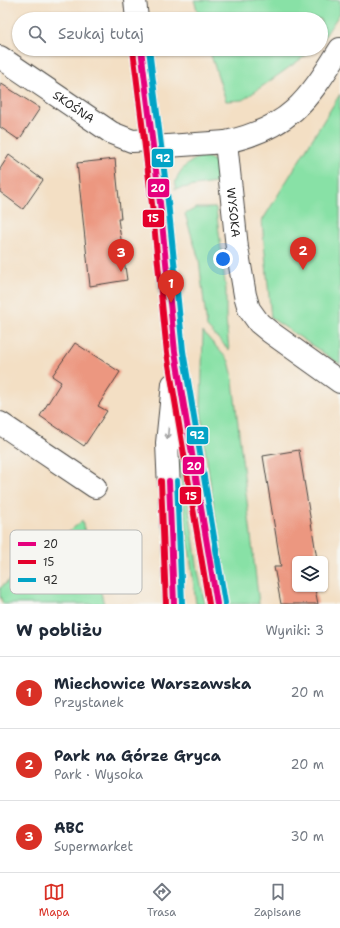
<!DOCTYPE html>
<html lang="pl">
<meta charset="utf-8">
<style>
:root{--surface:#fff;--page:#f2f2f3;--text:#1f2937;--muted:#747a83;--line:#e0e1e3;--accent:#d93025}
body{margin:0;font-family:"Shantell Sans",sans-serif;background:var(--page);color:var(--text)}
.controls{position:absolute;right:12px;bottom:12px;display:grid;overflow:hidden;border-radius:6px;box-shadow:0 1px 3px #0004}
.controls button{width:36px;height:36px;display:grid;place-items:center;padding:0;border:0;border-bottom:1px solid var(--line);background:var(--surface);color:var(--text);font:20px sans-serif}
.you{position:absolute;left:223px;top:259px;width:14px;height:14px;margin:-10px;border:3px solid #fff;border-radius:50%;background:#1a73e8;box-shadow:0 0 0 6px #1a73e833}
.badge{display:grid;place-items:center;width:26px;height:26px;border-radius:50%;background:var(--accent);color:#fff;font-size:13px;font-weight:700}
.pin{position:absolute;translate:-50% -33px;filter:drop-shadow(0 1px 2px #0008)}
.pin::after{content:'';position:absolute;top:21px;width:14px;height:12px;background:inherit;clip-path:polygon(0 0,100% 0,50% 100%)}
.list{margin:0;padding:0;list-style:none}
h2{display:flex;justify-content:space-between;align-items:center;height:52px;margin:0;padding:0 16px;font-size:17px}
h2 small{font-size:13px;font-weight:400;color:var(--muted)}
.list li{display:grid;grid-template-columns:26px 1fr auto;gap:12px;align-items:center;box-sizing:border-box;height:72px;padding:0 16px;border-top:1px solid var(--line)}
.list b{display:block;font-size:15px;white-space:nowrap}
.list p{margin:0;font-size:13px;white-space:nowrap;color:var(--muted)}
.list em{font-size:13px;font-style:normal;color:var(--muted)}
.icon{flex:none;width:22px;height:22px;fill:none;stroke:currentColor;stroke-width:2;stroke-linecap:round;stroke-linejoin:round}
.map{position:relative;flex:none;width:340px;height:604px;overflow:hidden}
.search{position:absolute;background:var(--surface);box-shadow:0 1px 3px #0004;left:12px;right:12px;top:12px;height:44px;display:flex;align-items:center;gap:10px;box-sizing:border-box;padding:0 14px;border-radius:22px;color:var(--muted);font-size:15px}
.sheet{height:268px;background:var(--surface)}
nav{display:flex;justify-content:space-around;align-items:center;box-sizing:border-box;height:56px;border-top:1px solid var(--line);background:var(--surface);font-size:11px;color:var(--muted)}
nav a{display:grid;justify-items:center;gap:2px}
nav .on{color:var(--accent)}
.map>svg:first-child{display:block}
.green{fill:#88e1a6;stroke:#5a8668}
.building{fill:#ec9780}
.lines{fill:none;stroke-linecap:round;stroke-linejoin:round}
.minor-casing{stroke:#494642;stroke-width:24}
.major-casing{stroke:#494642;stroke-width:24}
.minor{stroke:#fff;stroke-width:22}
.major{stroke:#fff;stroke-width:22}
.bus-1-casing{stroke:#f6f6f2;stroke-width:9}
.bus-2-casing{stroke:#f6f6f2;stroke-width:9}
.bus-3-casing{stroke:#f6f6f2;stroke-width:9}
.bus-1{stroke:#e5007d;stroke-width:6}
.bus-2{stroke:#e4002b;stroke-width:6}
.bus-3{stroke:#02a3c6;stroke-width:6}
.oneway{stroke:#a0a0a0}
.labels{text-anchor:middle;stroke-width:4;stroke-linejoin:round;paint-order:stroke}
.street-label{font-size:12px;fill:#2b2b2b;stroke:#f6f6f2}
.key{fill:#f6f6f2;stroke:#b9b9b6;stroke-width:1}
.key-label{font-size:11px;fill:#2b2b2b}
.line-badge{stroke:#f6f6f2;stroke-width:1.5}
.badge-label{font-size:11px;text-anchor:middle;font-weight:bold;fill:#fff}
</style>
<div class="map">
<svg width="340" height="604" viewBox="0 0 340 604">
<rect width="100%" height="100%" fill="#f6f6f2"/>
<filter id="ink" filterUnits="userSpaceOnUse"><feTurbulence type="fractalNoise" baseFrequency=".025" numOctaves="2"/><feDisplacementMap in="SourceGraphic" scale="8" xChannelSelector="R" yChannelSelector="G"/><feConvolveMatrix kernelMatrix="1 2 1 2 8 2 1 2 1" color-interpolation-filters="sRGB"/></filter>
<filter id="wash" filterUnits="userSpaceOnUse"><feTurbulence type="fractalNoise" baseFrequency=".012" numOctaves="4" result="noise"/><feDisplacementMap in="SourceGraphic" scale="16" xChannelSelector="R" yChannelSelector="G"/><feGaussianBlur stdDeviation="0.9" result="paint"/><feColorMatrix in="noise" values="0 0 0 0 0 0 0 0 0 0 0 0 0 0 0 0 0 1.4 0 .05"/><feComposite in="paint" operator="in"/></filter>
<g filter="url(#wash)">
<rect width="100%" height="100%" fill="#f3dfc4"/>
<!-- green -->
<g class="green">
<path d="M194,0H340V13L321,42V19H200Z"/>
<path d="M209,49H315L243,100L226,101Z"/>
<path d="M340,94V364L271,318L262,221Z"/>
<path d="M200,157C217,156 219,168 222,182L175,189C175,173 186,163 200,157Z"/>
<path d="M196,208H216L226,290V319L229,350L207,327L199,260L185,214Z"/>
<path d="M203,332L229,361L232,373L259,604H228V602L203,435L201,406Z"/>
<path d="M177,452L181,453L198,571L205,604H196Z"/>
<path d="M82,521L104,604H3L0,596V588Z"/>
</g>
<g id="blocks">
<!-- building -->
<g class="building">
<path d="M0,83L40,108L19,140L0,127Z"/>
<path d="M9,155L43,180L23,209L0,192V169Z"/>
<path d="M115,159L121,219H118L127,280L90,286L77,163Z"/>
<path d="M75,343L120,372L98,406L107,411L84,446L40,416L61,382L52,376Z"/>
<path d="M299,450L317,559H295V589H315L318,604H281L274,567H281L263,456Z"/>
</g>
</g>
</g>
<g filter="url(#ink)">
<use href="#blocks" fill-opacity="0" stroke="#494642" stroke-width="1"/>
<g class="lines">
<defs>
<g id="minor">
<path id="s1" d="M0,57L112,133L132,141L153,140"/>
<path d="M226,142C289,128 307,102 340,49"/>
<path id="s2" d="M153,147L226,142L237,248L245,295L249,309L259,323L270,332L340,382"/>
<path d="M0,423L95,487"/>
</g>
<g id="major">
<path d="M135,0L137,19"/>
<path d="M141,49L160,203L175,352L217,604"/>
<path d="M173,384L167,443L174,604"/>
</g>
</defs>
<!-- minor casing -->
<use href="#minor" class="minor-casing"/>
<!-- major casing -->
<use href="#major" class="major-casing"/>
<!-- minor -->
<use href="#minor" class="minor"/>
<!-- major -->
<use href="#major" class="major"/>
<defs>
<g id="bus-1">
<path d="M141,49L160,203L175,352L217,604"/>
<path d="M169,481L174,604"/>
</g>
<g id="bus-2">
<path d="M133,50L152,204L167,353L209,604"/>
<path d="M161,481L166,604"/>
</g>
<g id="bus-3">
<path d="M149,49L168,202L183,351L225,603"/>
<path d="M177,481L182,604"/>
</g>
</defs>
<!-- bus-1 casing -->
<use href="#bus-1" class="bus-1-casing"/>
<!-- bus-2 casing -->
<use href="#bus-2" class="bus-2-casing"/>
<!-- bus-3 casing -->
<use href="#bus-3" class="bus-3-casing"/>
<!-- bus-1 -->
<use href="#bus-1" class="bus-1"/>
<!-- bus-2 -->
<use href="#bus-2" class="bus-2"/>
<!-- bus-3 -->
<use href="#bus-3" class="bus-3"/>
</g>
<!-- one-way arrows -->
<defs><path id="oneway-shaft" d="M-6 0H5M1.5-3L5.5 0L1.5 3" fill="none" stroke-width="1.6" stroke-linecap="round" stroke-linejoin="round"/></defs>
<use class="oneway" href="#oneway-shaft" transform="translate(168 433) rotate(95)"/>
</g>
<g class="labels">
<!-- street labels -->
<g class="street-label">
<text dy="4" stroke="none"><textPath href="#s1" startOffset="89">SKOŚNA</textPath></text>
<text dy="4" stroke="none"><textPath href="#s2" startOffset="144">WYSOKA</textPath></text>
</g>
</g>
<!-- legend -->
<rect x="10" y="530" width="132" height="64" rx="6" class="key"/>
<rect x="18" y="542" width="18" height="4" fill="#e5007d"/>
<rect x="18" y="560" width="18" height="4" fill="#e4002b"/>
<rect x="18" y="578" width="18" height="4" fill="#02a3c6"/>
<g class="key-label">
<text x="43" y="548">20</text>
<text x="43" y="566">15</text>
<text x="43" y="584">92</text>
</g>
<g class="line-badge">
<rect x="151" y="148" width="23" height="20" rx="4" fill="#02a3c6"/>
<rect x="147" y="178" width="23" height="20" rx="4" fill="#e5007d"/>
<rect x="142" y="209" width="23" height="19" rx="4" fill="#e4002b"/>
<rect x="186" y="426" width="23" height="19" rx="4" fill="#02a3c6"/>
<rect x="182" y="456" width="23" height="19" rx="4" fill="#e5007d"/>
<rect x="179" y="486" width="23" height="19" rx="4" fill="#e4002b"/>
</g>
<g class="badge-label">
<text x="163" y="162">92</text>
<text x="158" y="192">20</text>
<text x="153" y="222">15</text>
<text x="197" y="439">92</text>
<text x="194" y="470">20</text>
<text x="191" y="500">15</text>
</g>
</svg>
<div class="controls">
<button><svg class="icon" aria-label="layers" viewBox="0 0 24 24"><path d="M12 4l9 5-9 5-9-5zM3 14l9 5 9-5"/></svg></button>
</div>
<div class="you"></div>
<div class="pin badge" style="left:171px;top:303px">1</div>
<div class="pin badge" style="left:303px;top:270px">2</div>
<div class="pin badge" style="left:121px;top:272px">3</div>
<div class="search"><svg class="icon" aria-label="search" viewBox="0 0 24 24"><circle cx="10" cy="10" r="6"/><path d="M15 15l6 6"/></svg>Szukaj tutaj</div>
</div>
<section class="sheet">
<h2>W pobliżu<small>Wyniki: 3</small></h2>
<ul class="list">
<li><span class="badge">1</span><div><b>Miechowice Warszawska</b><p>Przystanek</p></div><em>20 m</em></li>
<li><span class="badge">2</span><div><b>Park na Górze Gryca</b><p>Park · Wysoka</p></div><em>20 m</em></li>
<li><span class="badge">3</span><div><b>ABC</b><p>Supermarket</p></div><em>30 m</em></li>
</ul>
</section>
<nav>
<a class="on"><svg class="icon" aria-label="map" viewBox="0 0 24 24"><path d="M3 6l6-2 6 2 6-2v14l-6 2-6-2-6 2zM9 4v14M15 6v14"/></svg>Mapa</a>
<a><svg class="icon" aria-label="directions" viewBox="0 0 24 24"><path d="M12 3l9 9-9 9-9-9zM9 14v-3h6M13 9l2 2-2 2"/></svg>Trasa</a>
<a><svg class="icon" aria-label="saved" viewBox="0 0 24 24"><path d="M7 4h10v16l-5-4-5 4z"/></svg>Zapisane</a>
</nav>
